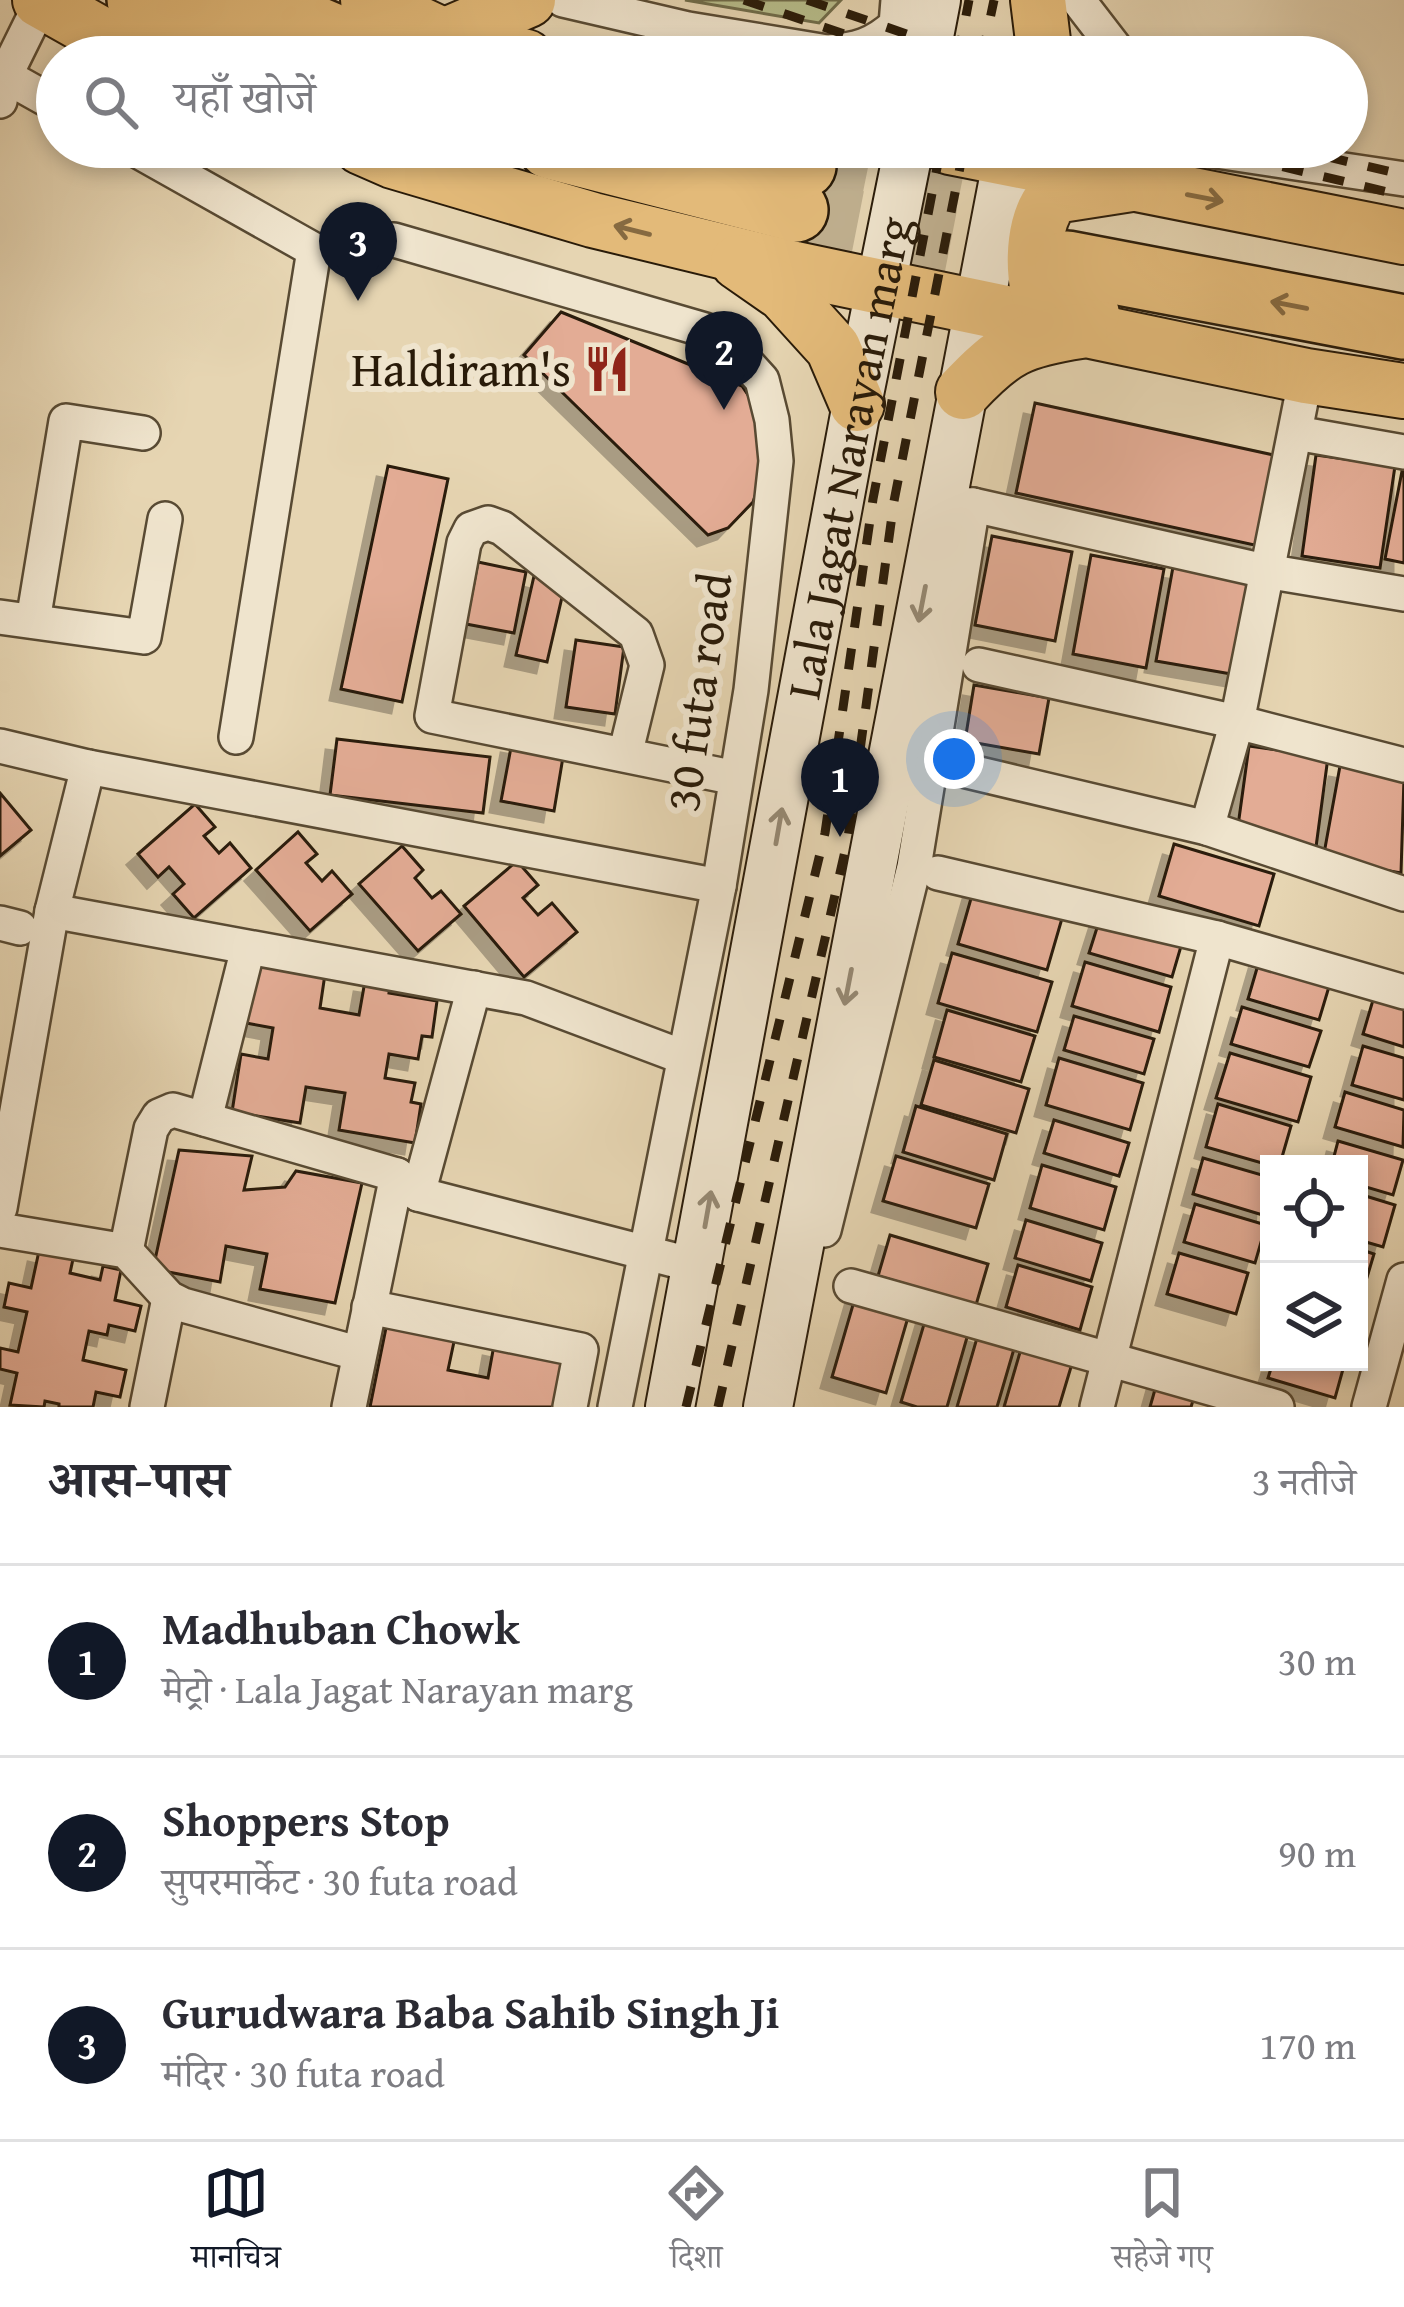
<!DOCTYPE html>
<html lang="hi">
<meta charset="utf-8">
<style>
:root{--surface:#fff;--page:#f2f2f3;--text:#2b2b33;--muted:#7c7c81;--line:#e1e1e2;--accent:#111827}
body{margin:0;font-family:"Gentium Book Plus","Noto Serif Devanagari",serif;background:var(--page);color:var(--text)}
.controls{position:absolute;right:36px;bottom:36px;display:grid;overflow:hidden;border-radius:0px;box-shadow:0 6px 18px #0003}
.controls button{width:108px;height:108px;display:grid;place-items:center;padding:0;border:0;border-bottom:3px solid var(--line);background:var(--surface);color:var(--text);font:60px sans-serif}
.you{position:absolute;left:954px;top:759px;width:42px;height:42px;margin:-30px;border:9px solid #fff;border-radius:50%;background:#1a73e8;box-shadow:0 0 0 18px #1a73e833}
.badge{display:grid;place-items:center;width:78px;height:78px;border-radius:50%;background:var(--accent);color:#fff;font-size:39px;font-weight:700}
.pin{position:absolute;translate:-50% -99px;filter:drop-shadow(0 3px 6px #0008)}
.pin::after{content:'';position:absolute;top:63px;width:42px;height:36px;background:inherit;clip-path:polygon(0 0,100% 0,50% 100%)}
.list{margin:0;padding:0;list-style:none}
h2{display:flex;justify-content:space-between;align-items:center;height:156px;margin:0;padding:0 48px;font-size:51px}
h2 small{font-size:39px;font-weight:400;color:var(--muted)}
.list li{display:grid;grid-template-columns:78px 1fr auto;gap:36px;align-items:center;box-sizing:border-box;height:192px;padding:0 48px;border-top:3px solid var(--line)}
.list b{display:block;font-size:45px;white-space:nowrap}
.list p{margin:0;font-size:39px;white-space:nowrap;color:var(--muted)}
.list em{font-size:39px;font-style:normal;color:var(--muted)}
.icon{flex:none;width:66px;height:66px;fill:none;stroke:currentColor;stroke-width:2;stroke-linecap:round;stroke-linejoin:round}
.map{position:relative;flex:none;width:1404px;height:1407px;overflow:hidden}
.search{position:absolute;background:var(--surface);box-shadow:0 6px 18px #0003;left:36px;right:36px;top:36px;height:132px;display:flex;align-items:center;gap:30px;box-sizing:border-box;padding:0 42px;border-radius:66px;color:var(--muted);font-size:45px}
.sheet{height:732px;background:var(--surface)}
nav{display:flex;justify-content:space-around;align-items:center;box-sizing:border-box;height:168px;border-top:3px solid var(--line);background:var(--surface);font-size:33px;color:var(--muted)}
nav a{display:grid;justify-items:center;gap:6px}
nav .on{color:var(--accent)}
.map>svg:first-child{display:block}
.green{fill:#b7bd8b;stroke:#706c4a;stroke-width:3}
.building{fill:#e3ac95;stroke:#291b09;stroke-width:3;filter:url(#shadow)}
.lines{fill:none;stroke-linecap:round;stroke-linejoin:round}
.highway-tunnel{stroke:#c0b090;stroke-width:63;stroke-dasharray:63 32;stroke-linecap:butt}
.street-casing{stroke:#584a33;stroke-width:38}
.secondary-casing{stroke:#291b09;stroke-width:52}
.primary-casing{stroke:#291b09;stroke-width:58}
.highway-casing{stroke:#291b09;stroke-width:68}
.street{stroke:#efe4cd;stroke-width:33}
.secondary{stroke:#efe4cd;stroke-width:48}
.primary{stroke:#e3ba79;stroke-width:54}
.highway{stroke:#e3ba79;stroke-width:63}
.rail{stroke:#291b09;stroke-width:9;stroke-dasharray:21 21;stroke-linecap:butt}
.oneway{stroke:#866a41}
.oneway2{stroke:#968a75}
.labels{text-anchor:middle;stroke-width:12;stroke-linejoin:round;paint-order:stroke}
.poi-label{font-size:48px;fill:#291b09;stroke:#efe4cd;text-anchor:end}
.street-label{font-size:48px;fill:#291b09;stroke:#efe4cd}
</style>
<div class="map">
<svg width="1404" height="1407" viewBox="0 0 1404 1407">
<defs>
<filter id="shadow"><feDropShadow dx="-11" dy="11" stdDeviation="0" flood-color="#0004"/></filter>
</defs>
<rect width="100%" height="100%" fill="#e6d5b2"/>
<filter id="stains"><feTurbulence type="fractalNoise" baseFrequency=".00167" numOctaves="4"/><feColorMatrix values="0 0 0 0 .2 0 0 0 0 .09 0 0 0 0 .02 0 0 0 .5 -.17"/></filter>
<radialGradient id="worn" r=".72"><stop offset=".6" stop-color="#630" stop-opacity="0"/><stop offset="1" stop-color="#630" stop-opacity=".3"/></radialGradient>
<!-- green -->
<path class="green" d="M685,0H841L819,23Z"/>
<!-- building -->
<g class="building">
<path d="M561,312L742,386L756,407L761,479L753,502L728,528L708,535L524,355Z"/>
<path d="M1035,403L1278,456L1259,546L1016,493Z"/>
<path d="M1316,455L1395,466L1380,568L1302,556Z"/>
<path d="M388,466L448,479L402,702L341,689Z"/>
<path d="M1403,466H1404V563L1385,559Z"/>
<path d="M992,536L1072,552L1055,641L975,625Z"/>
<path d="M1091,555L1164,569L1146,668L1073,654Z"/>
<path d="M478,562L526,572L514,633L466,624Z"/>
<path d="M1173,567L1253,581L1237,675L1156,661Z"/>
<path d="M534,576L565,584L547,662L516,655Z"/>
<path d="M576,640L624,647L615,714L566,707Z"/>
<path d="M974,685L1049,698L1039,754L965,741Z"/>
<path d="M337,739L490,757L483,813L330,795Z"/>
<path d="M512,742L564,751L554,811L501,801Z"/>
<path d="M1249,746L1328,757L1316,847L1238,826Z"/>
<path d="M1340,766L1404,778L1401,873L1323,859Z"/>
<path d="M0,793L31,830L0,856Z"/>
<path d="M195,804L215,827L204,836L219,853L230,843L251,868L194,918L173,894L184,884L169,867L158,877L138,854Z"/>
<path d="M298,832L317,854L306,863L322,881L332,871L352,894L310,931L256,870Z"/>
<path d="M1174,844L1274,874L1259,926L1159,896Z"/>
<path d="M402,846L423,870L415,878L432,898L441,891L461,914L418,951L359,884Z"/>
<path d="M517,861L538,885L523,898L538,915L552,903L577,932L524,977L464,906Z"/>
<path d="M974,888L1063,915L1047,970L958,944Z"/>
<path d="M1102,912L1184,936L1172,977L1089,953Z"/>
<path d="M952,953L1052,982L1037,1032L938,1003Z"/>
<path d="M1260,958L1331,980L1319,1020L1248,999Z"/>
<path d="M1085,962L1171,987L1159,1032L1072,1006Z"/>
<path d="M256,963L325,974L320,1008L359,1015L365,981L390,985L389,993L437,1001L432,1037L422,1036L418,1059L389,1054L385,1078L415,1083L411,1102L421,1104L415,1143L339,1130L345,1093L306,1087L300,1123L232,1112L241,1054L268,1059L273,1028L246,1023Z"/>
<path d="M1373,1000L1404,1009V1047L1363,1034Z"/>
<path d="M1242,1007L1321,1031L1309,1067L1231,1044Z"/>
<path d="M947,1010L1035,1036L1021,1082L934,1057Z"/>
<path d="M1074,1016L1154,1039L1144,1074L1064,1050Z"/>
<path d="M1363,1046L1404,1058V1100L1352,1085Z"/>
<path d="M1230,1053L1311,1077L1298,1122L1216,1098Z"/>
<path d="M1059,1058L1143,1083L1130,1130L1046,1105Z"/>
<path d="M934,1060L1029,1089L1016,1133L921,1105Z"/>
<path d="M1345,1092L1404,1110L1403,1147L1335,1127Z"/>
<path d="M1218,1104L1291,1126L1280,1164L1269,1165L1206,1147Z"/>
<path d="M916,1106L1007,1134L994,1180L903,1152Z"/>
<path d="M1054,1120L1129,1143L1119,1176L1044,1153Z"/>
<path d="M1338,1141L1403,1160L1393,1195L1359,1185V1164H1332Z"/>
<path d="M179,1150L252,1156L244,1190L285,1187L296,1171L362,1183L335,1303L260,1289L267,1254L226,1246L220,1282L153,1269Z"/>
<path d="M896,1156L989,1184L976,1228L883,1201Z"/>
<path d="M1203,1158L1269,1177L1266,1216L1193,1194Z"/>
<path d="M1042,1165L1116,1187L1104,1230L1030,1208Z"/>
<path d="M1359,1194L1395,1205L1383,1247L1359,1240Z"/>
<path d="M1195,1204L1266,1225L1255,1263L1184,1242Z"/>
<path d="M1026,1220L1102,1243L1091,1281L1015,1258Z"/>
<path d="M890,1235L988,1264L976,1305L878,1276Z"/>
<path d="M1359,1249L1374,1254L1362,1294L1359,1293Z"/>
<path d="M39,1251L73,1259L70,1273L100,1280L103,1266L121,1270L115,1300L141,1306L135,1331L109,1325L107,1335L89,1331L83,1360L126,1370L120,1397L96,1392L93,1407H59V1404L45,1401L44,1407L10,1405L17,1373L0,1369V1348L18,1352L27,1312L4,1307L9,1283L31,1288Z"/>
<path d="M1179,1253L1248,1273L1236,1314L1167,1294Z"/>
<path d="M1018,1265L1092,1287L1080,1330L1006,1307Z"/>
<path d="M857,1291L911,1307L886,1393L832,1377Z"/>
<path d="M927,1314L970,1327L947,1407H917L901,1402Z"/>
<path d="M387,1323L455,1337L448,1370L488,1378L494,1345L563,1360L553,1407H370Z"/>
<path d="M979,1331L1016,1342L997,1407H957Z"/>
<path d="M1023,1342L1074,1357L1059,1407H1004Z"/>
<path d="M1273,1362H1345L1335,1398L1268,1378Z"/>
<path d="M1158,1379L1196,1391L1191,1407H1150Z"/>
</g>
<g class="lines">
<!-- highway-tunnel -->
<g class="highway-tunnel">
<path d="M804,166L1075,221"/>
<path d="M796,210L954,241"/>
</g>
<defs>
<g id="street">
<path d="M563,0L688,29L827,52C857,50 874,45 896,25L898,0"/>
<path d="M1078,0L1122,57"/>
<path d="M0,73L57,105"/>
<path d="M0,101L5,76L42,1"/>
<path d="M131,147L314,250L236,737"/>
<path d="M1190,147L1404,179"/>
<path d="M394,240L705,330L734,349L762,380L772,420L776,461L751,690L719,886L615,1407"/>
<path d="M1296,433L1404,452"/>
<path d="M953,504L973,505L1265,571L1404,594"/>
<path d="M0,617L144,637L165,519"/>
<path d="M33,621L66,421L143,433"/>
<path d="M979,665L1237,722L1404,765"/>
<path d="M0,746L88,767L719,886"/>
<path d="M625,755L647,665L636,634L502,528L488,523L471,529L464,543L432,716L736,778"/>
<path d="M950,767L1207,828L1404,894"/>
<path d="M1207,828L1237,722L1306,376"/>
<path d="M938,873L1217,938L1404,992"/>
<path d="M52,911L526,998L683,1057"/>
<path d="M0,923L20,928"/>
<path d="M205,1119L248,948"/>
<path d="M418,1194L474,988"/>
<path d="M0,1208L52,911L88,767"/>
<path d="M0,1230L126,1251L169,1298L183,1305L357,1353"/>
<path d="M824,1230L914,867L973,505"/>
<path d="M126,1251L151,1129L159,1116L173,1110L397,1175L418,1194L697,1266"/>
<path d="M851,1286L1277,1407"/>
<path d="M369,1307L581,1350L570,1407"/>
<path d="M147,1407L169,1298"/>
<path d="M349,1407L397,1175"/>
<path d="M1097,1407L1217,938"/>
<path d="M1369,1407L1404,1280"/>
</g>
<g id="secondary">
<path d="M925,57L936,0"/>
<path id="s1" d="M670,1407L857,404L909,147"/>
<path d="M768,1407L1010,147"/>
</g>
<g id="primary">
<path d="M40,0L102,35L152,57"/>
<path d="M368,0L444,36L526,57"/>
<path d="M1038,0L1045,57"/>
<path d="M444,36L528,0"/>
<path d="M361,147L393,161L593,220L795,269L1306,376L1404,391"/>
<path d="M950,147L1404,237"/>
<path d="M738,262L784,294L833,348L857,404"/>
<path d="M1092,314L1061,305L1038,291C1032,263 1033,219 1054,196L1131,184"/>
<path d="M963,392C1004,348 1021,340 1080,331"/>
</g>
<g id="highway">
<path d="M139,0L278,57"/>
<path d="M249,0L383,57"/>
<path d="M550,147L796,210"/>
<path d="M723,147L804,166"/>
<path d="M1067,263L1404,327"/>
</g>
</defs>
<!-- street casing -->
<use href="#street" class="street-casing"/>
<!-- secondary casing -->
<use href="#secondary" class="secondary-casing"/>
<!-- primary casing -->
<use href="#primary" class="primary-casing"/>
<!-- highway casing -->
<use href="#highway" class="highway-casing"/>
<!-- street -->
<use href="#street" class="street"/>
<!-- secondary -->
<use href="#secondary" class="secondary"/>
<!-- primary -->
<use href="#primary" class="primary"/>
<!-- highway -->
<use href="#highway" class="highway"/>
<!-- rail -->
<g class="rail">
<path d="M744,0L912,57"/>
<path d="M807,0L974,57"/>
<path d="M958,57L969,0"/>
<path d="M982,57L994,0"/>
<path d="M1201,147L1404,196"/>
<path d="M1286,147L1404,175"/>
<path d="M686,1407L825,833L873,499L941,147"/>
<path d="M718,1407L848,838L894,501L964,147"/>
</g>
</g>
<!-- one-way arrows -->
<defs><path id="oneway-shaft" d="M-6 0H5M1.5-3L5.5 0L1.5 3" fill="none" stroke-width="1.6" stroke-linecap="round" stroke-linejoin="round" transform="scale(3)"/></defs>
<g class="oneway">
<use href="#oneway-shaft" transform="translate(1205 198) rotate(11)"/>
<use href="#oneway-shaft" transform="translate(632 230) rotate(-166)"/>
<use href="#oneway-shaft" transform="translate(1289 305) rotate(-169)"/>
</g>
<g class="oneway2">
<use href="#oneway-shaft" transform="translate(922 604) rotate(101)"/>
<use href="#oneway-shaft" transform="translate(779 826) rotate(-80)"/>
<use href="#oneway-shaft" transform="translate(848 987) rotate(101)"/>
<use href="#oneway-shaft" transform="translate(708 1209) rotate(-80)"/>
</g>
<!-- icons -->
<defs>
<symbol id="restaurant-bare" viewBox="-9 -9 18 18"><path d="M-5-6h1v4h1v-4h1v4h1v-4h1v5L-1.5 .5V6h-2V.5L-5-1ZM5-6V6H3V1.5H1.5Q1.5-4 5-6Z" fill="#8f2418" stroke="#efe4cd" stroke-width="2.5" paint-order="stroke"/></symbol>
</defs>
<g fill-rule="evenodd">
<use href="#restaurant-bare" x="574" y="336" width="66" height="66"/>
</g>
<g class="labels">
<!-- poi labels -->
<g class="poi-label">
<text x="571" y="386">Haldiram's</text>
</g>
<!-- street labels -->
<g class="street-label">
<text dy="17" stroke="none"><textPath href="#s1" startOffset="966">Lala Jagat Narayan marg</textPath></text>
<text transform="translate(698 692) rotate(-82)" y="17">30 futa road</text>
</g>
</g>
<rect width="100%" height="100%" filter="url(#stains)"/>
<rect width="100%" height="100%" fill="url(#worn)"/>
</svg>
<div class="controls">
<button><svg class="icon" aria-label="locate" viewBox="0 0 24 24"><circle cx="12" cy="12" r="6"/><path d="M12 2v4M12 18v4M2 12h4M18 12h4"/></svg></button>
<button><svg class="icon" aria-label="layers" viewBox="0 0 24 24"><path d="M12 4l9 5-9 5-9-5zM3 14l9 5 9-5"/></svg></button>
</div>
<div class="you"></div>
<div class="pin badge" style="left:840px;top:837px">1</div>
<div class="pin badge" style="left:724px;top:410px">2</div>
<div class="pin badge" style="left:358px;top:301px">3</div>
<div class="search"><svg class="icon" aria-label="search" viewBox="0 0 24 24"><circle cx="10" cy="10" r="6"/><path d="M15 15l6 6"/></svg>यहाँ खोजें</div>
</div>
<section class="sheet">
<h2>आस-पास<small>3 नतीजे</small></h2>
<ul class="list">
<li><span class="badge">1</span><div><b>Madhuban Chowk</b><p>मेट्रो · Lala Jagat Narayan marg</p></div><em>30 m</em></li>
<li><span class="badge">2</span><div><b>Shoppers Stop</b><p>सुपरमार्केट · 30 futa road</p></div><em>90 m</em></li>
<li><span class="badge">3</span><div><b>Gurudwara Baba Sahib Singh Ji</b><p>मंदिर · 30 futa road</p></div><em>170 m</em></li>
</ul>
</section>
<nav>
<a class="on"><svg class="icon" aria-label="map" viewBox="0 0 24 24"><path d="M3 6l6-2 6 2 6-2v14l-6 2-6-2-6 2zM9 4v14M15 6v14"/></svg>मानचित्र</a>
<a><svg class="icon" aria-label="directions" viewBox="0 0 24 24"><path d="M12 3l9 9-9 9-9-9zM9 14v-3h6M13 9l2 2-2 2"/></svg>दिशा</a>
<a><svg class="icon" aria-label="saved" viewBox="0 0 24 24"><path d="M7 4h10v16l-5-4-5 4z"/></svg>सहेजे गए</a>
</nav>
